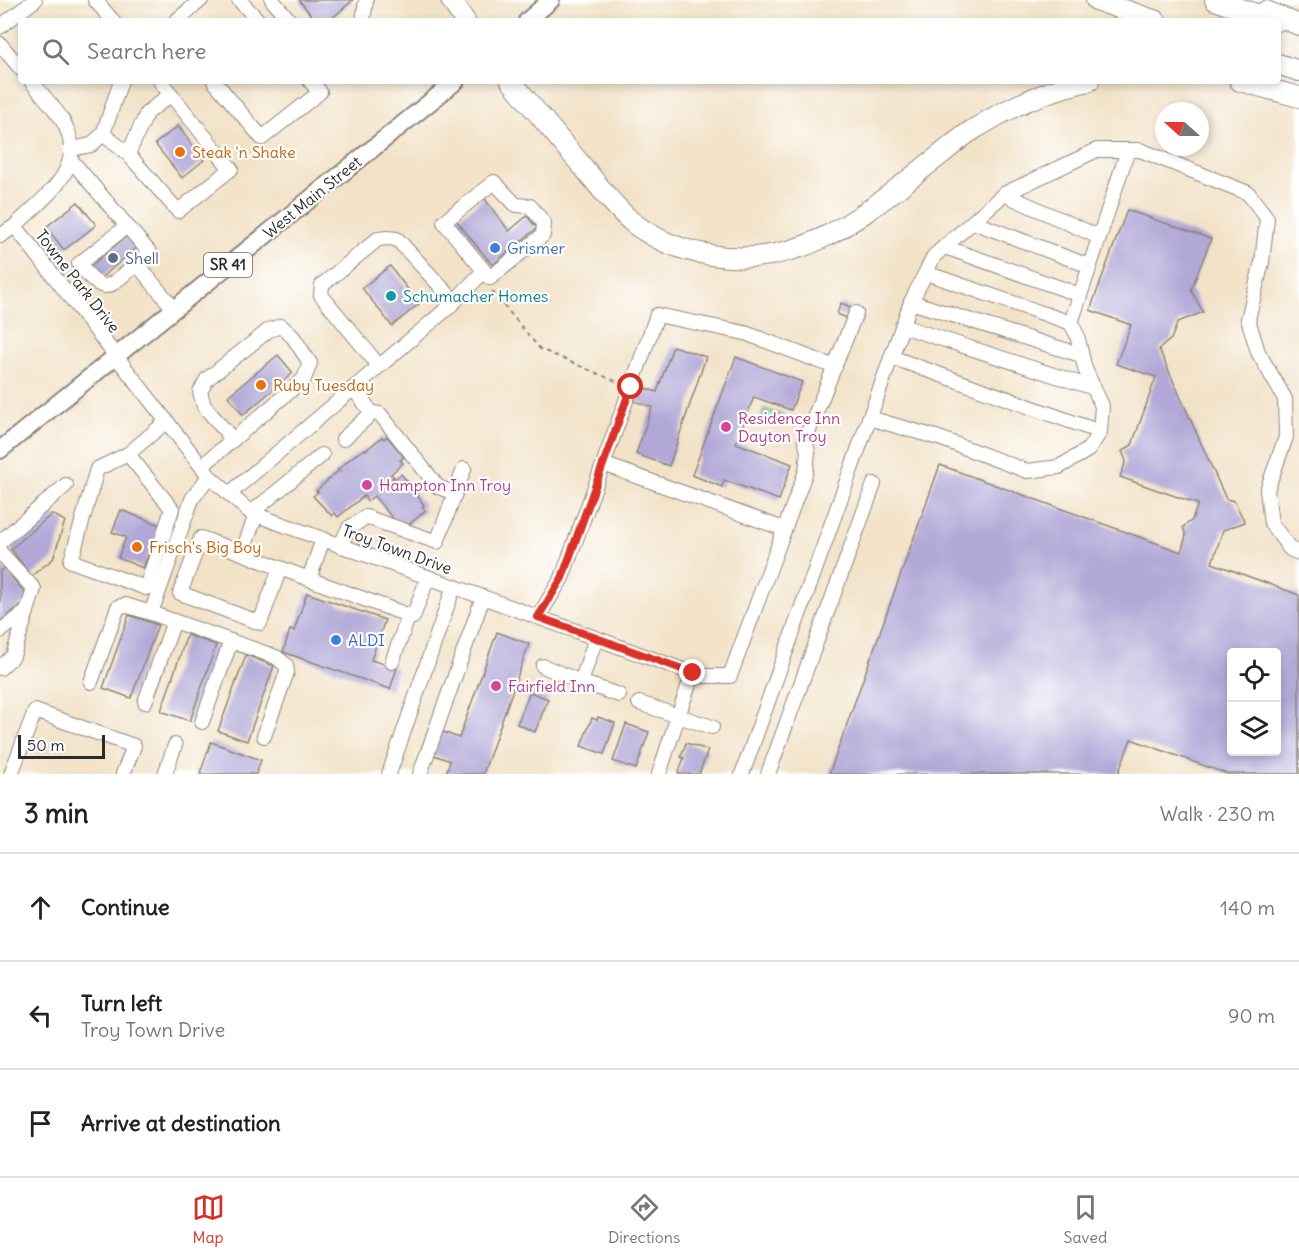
<!DOCTYPE html>
<meta charset="utf-8">
<style>
:root{--surface:#fff;--page:#f6f6f6;--text:#222;--muted:#767676;--line:#e0e0e0;--accent:#d93025}
body{margin:0;font-family:Delius,sans-serif;background:var(--page);color:var(--text)}
.controls{position:absolute;right:18px;bottom:18px;display:grid;overflow:hidden;border-radius:6px;box-shadow:0 3px 9px #0003}
.controls button{width:54px;height:54px;display:grid;place-items:center;padding:0;border:0;border-bottom:2px solid var(--line);background:var(--surface);color:var(--text);font:30px sans-serif}
.compass{position:absolute;left:1155px;top:102px;width:54px;height:54px;border-radius:50%;background:var(--surface);box-shadow:0 3px 9px #0003;rotate:291deg}
.scale{position:absolute;left:18px;bottom:15px;width:87px;box-sizing:border-box;padding-left:6px;border:3px solid #2b2b2b;border-top:0;font-size:16px;line-height:21px;white-space:nowrap;color:#2b2b2b;-webkit-text-stroke:4px #fff;paint-order:stroke}
.stop{position:absolute;width:18px;height:18px;margin:-14px;border:4px solid #d93025;border-radius:50%;background:#fff}
.stop.end{background:#d93025;border-color:#fff;box-shadow:0 2px 6px #0008}
.list{margin:0;padding:0;list-style:none}
h2{display:flex;justify-content:space-between;align-items:center;height:78px;margin:0;padding:0 24px;font-size:26px}
h2 small{font-size:20px;font-weight:400;color:var(--muted)}
.list li{display:grid;grid-template-columns:39px 1fr auto;gap:18px;align-items:center;box-sizing:border-box;height:108px;padding:0 24px;border-top:2px solid var(--line)}
.list b{display:block;font-size:22px;white-space:nowrap}
.list p{margin:0;font-size:20px;white-space:nowrap;color:var(--muted)}
.list em{font-size:20px;font-style:normal;color:var(--muted)}
.icon{flex:none;width:33px;height:33px;fill:none;stroke:currentColor;stroke-width:2;stroke-linecap:round;stroke-linejoin:round}
.map{position:relative;flex:none;width:1299px;height:774px;overflow:hidden}
.search{position:absolute;background:var(--surface);box-shadow:0 3px 9px #0003;left:18px;right:18px;top:18px;height:66px;display:flex;align-items:center;gap:15px;box-sizing:border-box;padding:0 21px;border-radius:6px;color:var(--muted);font-size:22px}
.sheet{height:402px;background:var(--surface)}
nav{display:flex;justify-content:space-around;align-items:center;box-sizing:border-box;height:84px;border-top:2px solid var(--line);background:var(--surface);font-size:16px;color:var(--muted)}
nav a{display:grid;justify-items:center;gap:3px}
nav .on{color:var(--accent)}
.map>svg:first-child{display:block}
.green{fill:#85db9f;stroke:#588365;stroke-width:1.5}
.building{fill:#b1a8d7;fill-rule:evenodd}
.lines{fill:none;stroke-linecap:round;stroke-linejoin:round}
.minor-casing{stroke:#8e8679;stroke-width:16}
.major-casing{stroke:#8e8679;stroke-width:20}
.highway-casing{stroke:#8e8679;stroke-width:22}
.path{stroke:#8e8679;stroke-width:2;stroke-dasharray:4.5 4.5;stroke-linecap:butt}
.minor{stroke:#fff;stroke-width:14}
.major{stroke:#fff;stroke-width:16}
.highway{stroke:#fff;stroke-width:20}
.route{stroke:#d93025;stroke-width:8}
.food-dot{fill:#e8710a;stroke:#fff;stroke-width:2}
.shop-dot{fill:#3f7fe0;stroke:#fff;stroke-width:2}
.service-dot{fill:#5c6f8a;stroke:#fff;stroke-width:2}
.culture-dot{fill:#0f9aa8;stroke:#fff;stroke-width:2}
.hotel-dot{fill:#d1479c;stroke:#fff;stroke-width:2}
.labels{text-anchor:middle;stroke-width:4.5;stroke-linejoin:round;paint-order:stroke}
.shield{fill:#fff;stroke:#6b6b6b;stroke-width:1.5}
.shield-label{font-size:15px;font-weight:bold;fill:#2b2b2b}
.food-label{font-size:16px;fill:#c56008;stroke:#fff;text-anchor:start}
.street-label{font-size:16px;fill:#2b2b2b;stroke:#fff}
.shop-label{font-size:16px;fill:#366cbe;stroke:#fff;text-anchor:start}
.service-label{font-size:16px;fill:#4e5e75;stroke:#fff;text-anchor:start}
.culture-label{font-size:16px;fill:#0d838f;stroke:#fff;text-anchor:start}
.hotel-label{font-size:16px;fill:#b23c85;stroke:#fff;text-anchor:start}
</style>
<div class="map">
<svg width="1299" height="774" viewBox="0 0 1299 774">
<rect width="100%" height="100%" fill="#fff"/>
<filter id="ink" filterUnits="userSpaceOnUse"><feTurbulence type="fractalNoise" baseFrequency=".0167" numOctaves="2"/><feDisplacementMap in="SourceGraphic" scale="12" xChannelSelector="R" yChannelSelector="G"/><feConvolveMatrix kernelMatrix="1 2 1 2 8 2 1 2 1" color-interpolation-filters="sRGB"/></filter>
<filter id="wash" filterUnits="userSpaceOnUse"><feTurbulence type="fractalNoise" baseFrequency=".008" numOctaves="4" result="noise"/><feDisplacementMap in="SourceGraphic" scale="24" xChannelSelector="R" yChannelSelector="G"/><feGaussianBlur stdDeviation="1.35" result="paint"/><feColorMatrix in="noise" values="0 0 0 0 0 0 0 0 0 0 0 0 0 0 0 0 0 1.4 0 .05"/><feComposite in="paint" operator="in"/></filter>
<g filter="url(#wash)">
<rect width="100%" height="100%" fill="#f2e2c7"/>
<!-- green -->
<path class="green" d="M764,409L785,416L782,426L761,420Z"/>
<g id="blocks">
<!-- building -->
<g class="building">
<path d="M299,0H353L329,21H316Z"/>
<path d="M178,126L204,160L182,178L155,144Z"/>
<path d="M484,198L509,231L527,216L537,228L492,265L456,220Z"/>
<path d="M78,202L96,225L64,250L46,227Z"/>
<path d="M1127,210L1211,239L1191,290L1203,312L1178,322L1171,339L1159,349L1226,499L1234,501L1245,522L1223,530L1212,563L1299,595V774H1227L1131,739L1118,774H829L940,465L1181,552L1186,536L1183,527L1192,520L1198,504L1120,477L1126,461L1122,451L1132,445L1156,377L1116,364L1131,325L1090,310ZM1232,652H1276V752H1232Z"/>
<path d="M129,234L139,246L96,282L86,270Z"/>
<path d="M390,266L419,304L392,326L362,288Z"/>
<path d="M841,303L851,307L847,318L837,314Z"/>
<path d="M673,346L706,357L669,466L636,454L652,407L634,401L639,386L657,392Z"/>
<path d="M278,355L293,373L243,415L228,396Z"/>
<path d="M736,357L802,382L791,410L754,397L736,443L792,464L779,500L724,480L722,487L692,475Z"/>
<path d="M387,436L404,457L400,460L403,463L391,474L394,477L392,478L393,480L401,474L416,492L415,493L424,505L422,507L425,511L406,527L401,526L389,514L374,496L367,501L364,496L338,517L335,513L332,516L313,496L318,492L316,491L338,471H340L338,469L355,455L365,449L366,450L382,437L384,439Z"/>
<path d="M121,510L160,525L143,568L118,558L126,537L112,532Z"/>
<path d="M52,514L65,521L53,559L31,576L11,549Z"/>
<path d="M4,568L29,598L0,622V571Z"/>
<path d="M307,593L385,620L371,660L397,668L390,689L283,652L290,630L294,631Z"/>
<path d="M129,615L158,625L131,698L103,688Z"/>
<path d="M497,632L529,644L483,774H446L450,761L421,750L430,727L459,738Z"/>
<path d="M187,635L216,645L190,721L161,711Z"/>
<path d="M246,655L274,666L247,741L218,731Z"/>
<path d="M530,692L548,699L535,732L517,724Z"/>
<path d="M598,717L615,723L604,754L581,746L592,718L597,720Z"/>
<path d="M626,724L649,732L636,769L613,761Z"/>
<path d="M211,742L261,760L256,774H200Z"/>
<path d="M686,743L708,750L699,774H678L684,758L681,757Z"/>
</g>
</g>
</g>
<g filter="url(#ink)">
<use href="#blocks" fill-opacity="0" stroke="#8e8679" stroke-width="1.5"/>
<g class="lines">
<defs>
<g id="minor">
<path d="M95,0L113,21"/>
<path d="M239,0L259,21"/>
<path d="M272,0L290,21"/>
<path d="M176,21L201,0"/>
<path d="M363,21L366,0"/>
<path d="M0,27L35,0"/>
<path d="M0,44L21,69"/>
<path d="M31,81C41,93 52,105 61,118C92,166 46,195 15,226L209,476L251,513L700,676H730L806,471L808,452L805,440L856,313"/>
<path d="M214,81L262,138L320,92L310,81"/>
<path d="M103,134L128,154L178,211L231,169L160,81"/>
<path d="M72,149L91,145L103,134L121,81"/>
<path d="M128,154L147,113L171,94"/>
<path d="M71,160L150,253L137,264L174,309"/>
<path d="M494,182L516,205L530,206L544,223L543,235L490,278L444,222Z"/>
<path d="M1004,194L1099,237"/>
<path d="M973,222L1089,266"/>
<path d="M127,226L79,264C107,298 106,288 137,264"/>
<path d="M0,236L15,226"/>
<path d="M945,247L1080,295"/>
<path d="M926,273L1071,323"/>
<path d="M911,302L1081,355"/>
<path d="M902,326L1094,388"/>
<path d="M891,357L1100,432"/>
<path d="M379,366L321,295L322,285L378,239L387,238L397,239L454,301"/>
<path d="M353,388L372,413L380,414L438,487L455,493"/>
<path d="M869,418L939,438L1027,471L1059,467L1088,450L1100,432L1102,406L1085,369L1077,335L1071,323L1128,150"/>
<path d="M343,439L372,413"/>
<path d="M128,454L172,509L146,588L71,561L97,469L128,454L167,421"/>
<path d="M603,464L784,529"/>
<path d="M202,466L304,379L310,363L293,337L281,326L269,330L207,379L200,392L204,406L233,440"/>
<path d="M229,494L449,307L484,271"/>
<path d="M251,513L322,455"/>
<path d="M256,515L242,553L280,568"/>
<path d="M0,542L66,485"/>
<path d="M340,546L349,528L366,517L437,542L464,469"/>
<path d="M0,552L34,589L13,656L0,668"/>
<path d="M242,553L201,538L180,593L260,623L280,568L309,579L323,539"/>
<path d="M309,579L413,617L428,577"/>
<path d="M151,613L276,657L286,665L287,672L264,736"/>
<path d="M538,617L562,578L657,315L745,333L835,367"/>
<path d="M0,631L27,612"/>
<path d="M392,662L409,615"/>
<path d="M543,666L581,682L596,638"/>
<path d="M91,682L118,607L125,605L151,613L192,499L209,476"/>
<path d="M581,682L619,695"/>
<path d="M145,702L174,621"/>
<path d="M639,703L678,716L693,673"/>
<path d="M202,722L231,641"/>
<path d="M11,774L35,711L134,746L123,774"/>
<path d="M165,774L175,745"/>
<path d="M389,774L454,586"/>
<path d="M420,774L483,597"/>
<path d="M659,774L678,716L712,727"/>
<path d="M742,774L911,302L934,256L1004,194L1097,150H1140L1248,193L1267,218L1262,262L1248,319L1258,352L1285,399L1286,437L1267,490L1271,523L1290,549L1299,553"/>
<path d="M768,774L874,484"/>
</g>
<g id="major">
<path d="M527,21L551,0"/>
<path d="M0,450L456,81"/>
</g>
<g id="highway">
<path d="M451,0L465,21"/>
<path d="M1096,0L1156,21"/>
<path d="M1215,0L1277,21"/>
<path d="M1266,11L1299,25"/>
<path d="M1278,64L1299,71"/>
<path d="M511,81C535,110 559,139 584,168C599,186 614,207 632,222C655,240 683,251 711,255C807,271 870,209 940,155C952,146 963,135 976,128C1011,106 1050,89 1089,81"/>
<path d="M1240,81L1299,97"/>
</g>
</defs>
<!-- minor casing -->
<use href="#minor" class="minor-casing"/>
<!-- major casing -->
<use href="#major" class="major-casing"/>
<!-- highway casing -->
<use href="#highway" class="highway-casing"/>
<!-- path -->
<path class="path" d="M492,291L540,349L620,383"/>
<!-- minor -->
<use href="#minor" class="minor"/>
<!-- major -->
<use href="#major" class="major"/>
<!-- highway -->
<use href="#highway" class="highway"/>
</g>
</g>
<g class="lines" filter="url(#ink)">
<!-- route -->
<path class="route" d="M631,387L562,578L538,617L693,673"/>
</g>
<!-- markers -->
<g class="food-dot">
<circle cx="180" cy="152" r="6"/>
<circle cx="261" cy="385" r="6"/>
<circle cx="137" cy="547" r="6"/>
</g>
<g class="shop-dot">
<circle cx="495" cy="248" r="6"/>
<circle cx="336" cy="640" r="6"/>
</g>
<circle class="service-dot" cx="113" cy="258" r="6"/>
<circle class="culture-dot" cx="391" cy="296" r="6"/>
<g class="hotel-dot">
<circle cx="726" cy="427" r="6"/>
<circle cx="367" cy="485" r="6"/>
<circle cx="496" cy="686" r="6"/>
</g>
<g class="labels">
<!-- shield labels -->
<rect class="shield" x="204" y="253" width="48" height="24" rx="4.5"/>
<g class="shield-label">
<text x="228" y="270">SR 41</text>
</g>
<!-- food labels -->
<g class="food-label">
<text x="192" y="158">Steak 'n Shake</text>
<text x="273" y="391">Ruby Tuesday</text>
<text x="149" y="553">Frisch's Big Boy</text>
</g>
<!-- street labels -->
<g class="street-label">
<text transform="translate(312 197) rotate(-39)" y="6">West Main Street</text>
<text transform="translate(78 281) rotate(52)" y="6">Towne Park Drive</text>
<text transform="translate(397 549) rotate(20)" y="6">Troy Town Drive</text>
</g>
<!-- shop labels -->
<g class="shop-label">
<text x="507" y="254">Grismer</text>
<text x="348" y="646">ALDI</text>
</g>
<!-- service labels -->
<g class="service-label">
<text x="125" y="264">Shell</text>
</g>
<!-- culture labels -->
<g class="culture-label">
<text x="403" y="302">Schumacher Homes</text>
</g>
<!-- hotel labels -->
<g class="hotel-label">
<text x="738" y="424">Residence Inn<tspan x="738" dy="18">Dayton Troy</tspan></text>
<text x="379" y="491">Hampton Inn Troy</text>
<text x="508" y="692">Fairfield Inn</text>
</g>
</g>
</svg>
<div class="controls">
<button><svg class="icon" aria-label="locate" viewBox="0 0 24 24"><circle cx="12" cy="12" r="6"/><path d="M12 2v4M12 18v4M2 12h4M18 12h4"/></svg></button>
<button><svg class="icon" aria-label="layers" viewBox="0 0 24 24"><path d="M12 4l9 5-9 5-9-5zM3 14l9 5 9-5"/></svg></button>
</div>
<svg class="compass" viewBox="-18 -18 36 36"><path d="M0-13l5 13h-10z" fill="#e53935"/><path d="M0 13l5-13h-10z" fill="#767676"/></svg>
<div class="scale">50 m</div>
<div class="stop" style="left:631px;top:387px"></div>
<div class="stop end" style="left:693px;top:673px"></div>
<div class="search"><svg class="icon" aria-label="search" viewBox="0 0 24 24"><circle cx="10" cy="10" r="6"/><path d="M15 15l6 6"/></svg>Search here</div>
</div>
<section class="sheet">
<h2>3 min<small>Walk · 230 m</small></h2>
<ul class="list">
<li><svg class="icon" aria-label="ahead" viewBox="0 0 24 24"><path d="M12 20V5M6 11l6-6 6 6"/></svg><div><b>Continue</b></div><em>140 m</em></li>
<li><svg class="icon" aria-label="left" viewBox="0 0 24 24"><path d="M17 20v-9H6M10 6l-5 5 5 5"/></svg><div><b>Turn left</b><p>Troy Town Drive</p></div><em>90 m</em></li>
<li><svg class="icon" aria-label="arrive" viewBox="0 0 24 24"><path d="M6 21V4h12l-3 4 3 4H6"/></svg><div><b>Arrive at destination</b></div></li>
</ul>
</section>
<nav>
<a class="on"><svg class="icon" aria-label="map" viewBox="0 0 24 24"><path d="M3 6l6-2 6 2 6-2v14l-6 2-6-2-6 2zM9 4v14M15 6v14"/></svg>Map</a>
<a><svg class="icon" aria-label="directions" viewBox="0 0 24 24"><path d="M12 3l9 9-9 9-9-9zM9 14v-3h6M13 9l2 2-2 2"/></svg>Directions</a>
<a><svg class="icon" aria-label="saved" viewBox="0 0 24 24"><path d="M7 4h10v16l-5-4-5 4z"/></svg>Saved</a>
</nav>
